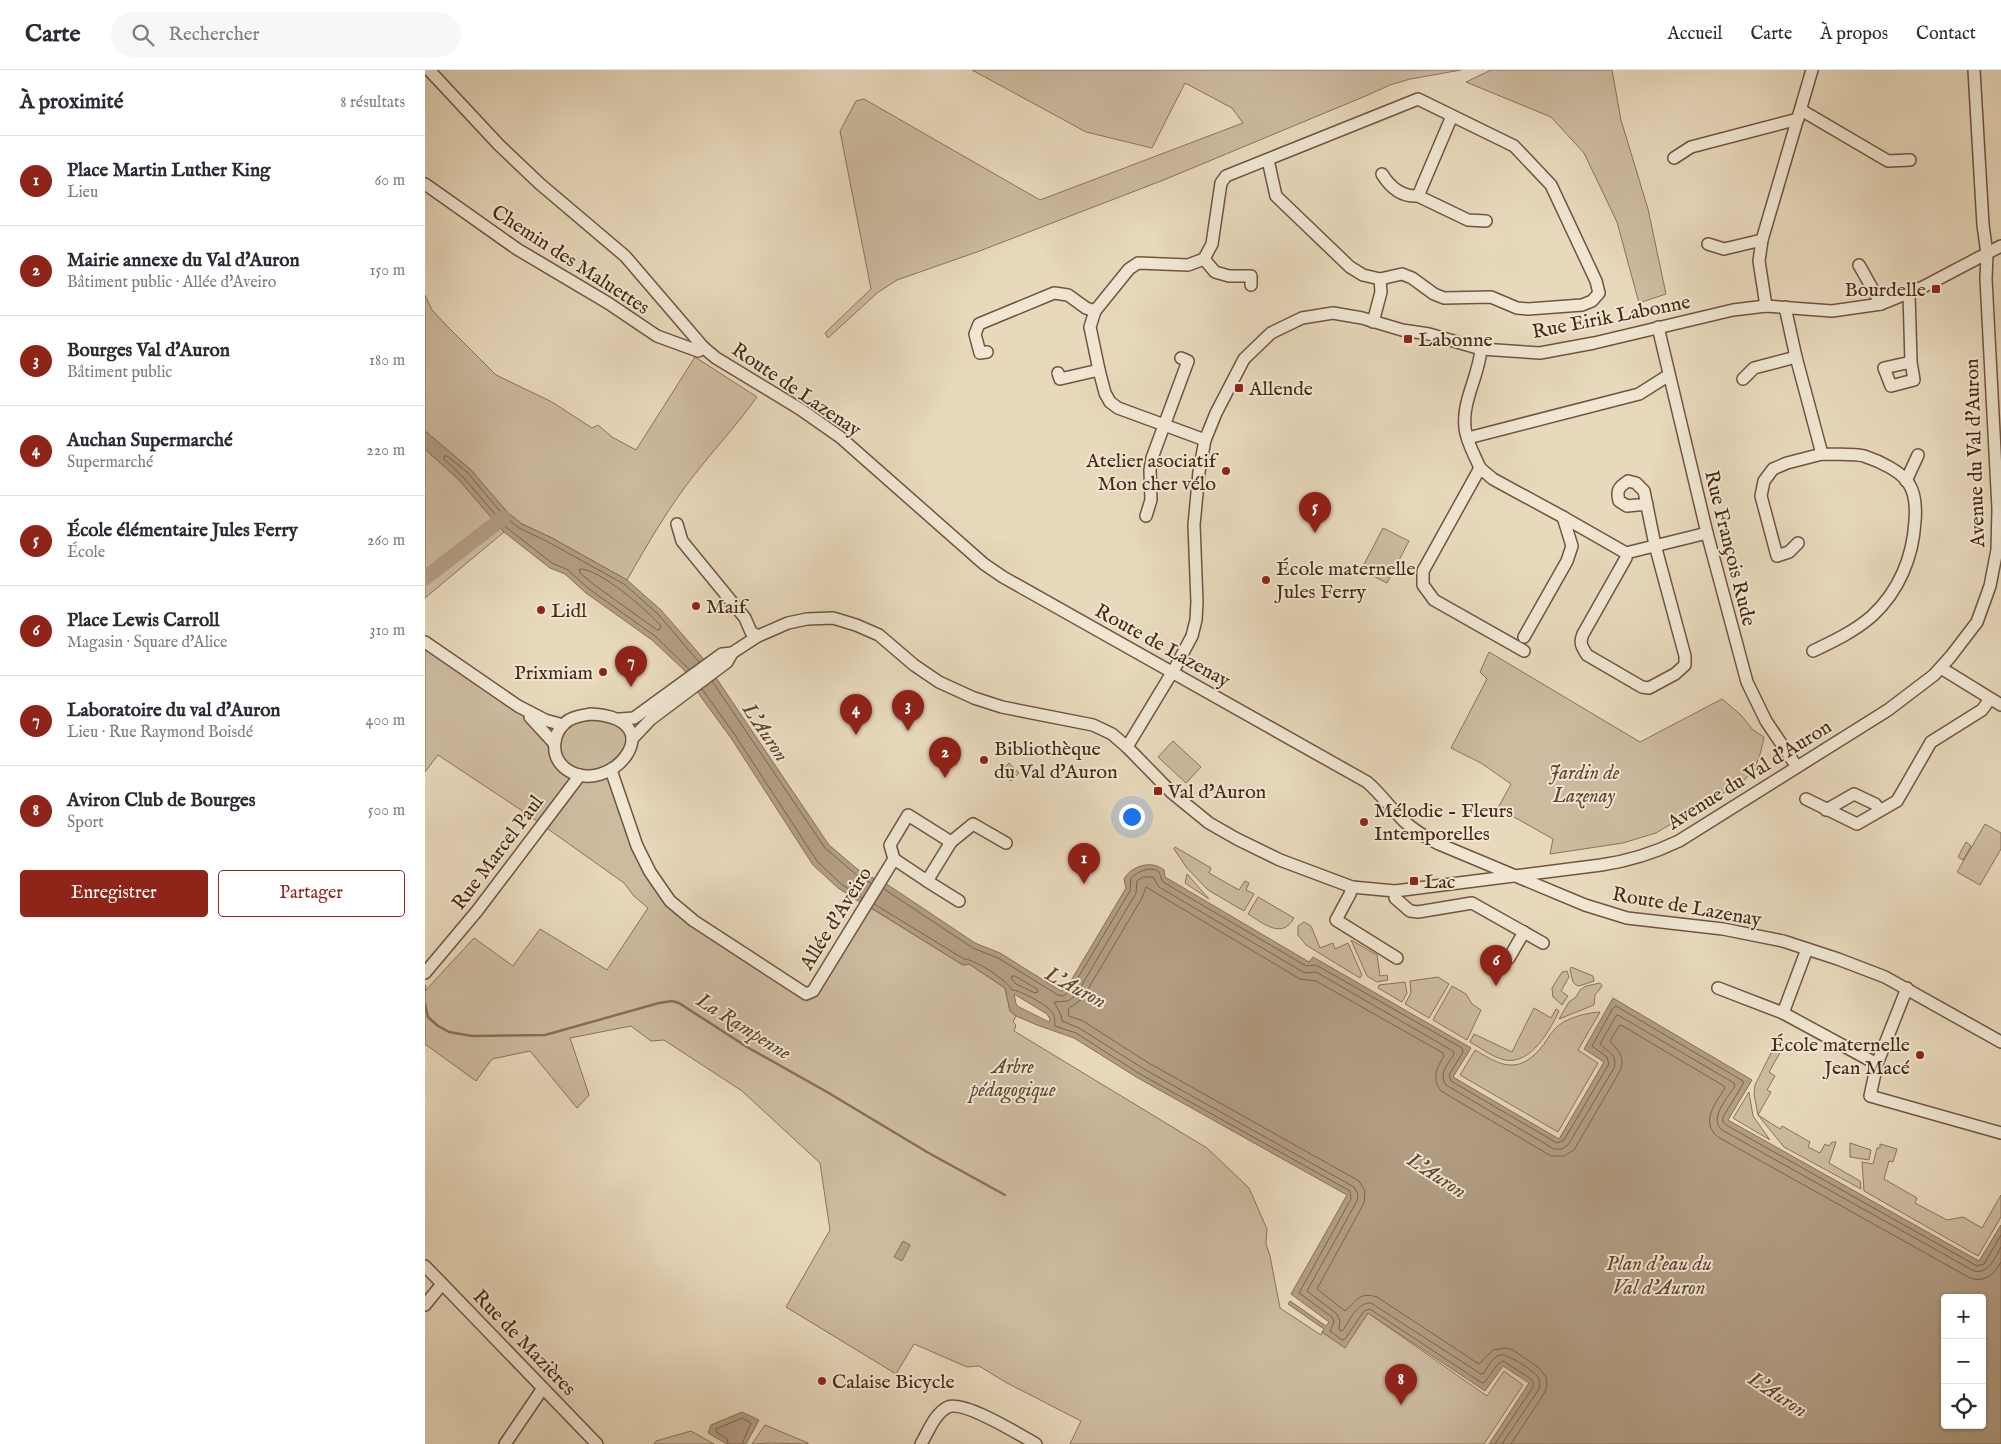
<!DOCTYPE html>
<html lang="fr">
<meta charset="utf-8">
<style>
:root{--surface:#fff;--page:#f7f7f7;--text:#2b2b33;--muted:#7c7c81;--line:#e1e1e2;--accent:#8f2418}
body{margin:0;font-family:"IM FELL English",serif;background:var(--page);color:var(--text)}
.controls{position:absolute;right:15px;bottom:15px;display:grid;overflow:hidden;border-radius:5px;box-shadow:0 1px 4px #0004}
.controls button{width:45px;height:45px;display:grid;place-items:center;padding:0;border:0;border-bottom:1px solid var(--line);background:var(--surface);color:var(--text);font:25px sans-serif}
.you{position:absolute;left:706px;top:746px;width:18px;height:18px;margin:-12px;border:4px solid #fff;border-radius:50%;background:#1a73e8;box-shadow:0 0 0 8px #1a73e833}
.badge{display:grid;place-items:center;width:32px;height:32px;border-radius:50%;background:var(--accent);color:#fff;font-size:16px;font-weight:700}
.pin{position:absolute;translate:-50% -41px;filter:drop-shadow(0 1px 2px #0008)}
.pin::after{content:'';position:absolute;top:26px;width:18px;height:15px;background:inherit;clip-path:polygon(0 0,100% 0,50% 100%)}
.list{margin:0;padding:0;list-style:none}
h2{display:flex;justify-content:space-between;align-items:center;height:65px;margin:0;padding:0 20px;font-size:21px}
h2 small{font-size:16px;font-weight:400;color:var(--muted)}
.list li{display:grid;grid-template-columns:32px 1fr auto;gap:15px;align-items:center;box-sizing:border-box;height:90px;padding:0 20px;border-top:1px solid var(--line)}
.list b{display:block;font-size:19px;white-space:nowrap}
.list p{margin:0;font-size:16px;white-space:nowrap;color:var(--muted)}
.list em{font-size:16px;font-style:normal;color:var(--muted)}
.actions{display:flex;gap:10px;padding:15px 20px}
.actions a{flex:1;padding:11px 0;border:1px solid var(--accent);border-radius:5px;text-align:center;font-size:18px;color:var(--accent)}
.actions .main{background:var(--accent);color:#fff}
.icon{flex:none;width:28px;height:28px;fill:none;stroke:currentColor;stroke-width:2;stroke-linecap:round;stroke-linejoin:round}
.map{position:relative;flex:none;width:1576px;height:1374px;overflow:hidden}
header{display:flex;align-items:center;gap:30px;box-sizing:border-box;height:70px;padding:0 25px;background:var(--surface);border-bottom:1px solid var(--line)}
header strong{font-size:24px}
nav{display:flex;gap:28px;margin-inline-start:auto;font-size:18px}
.search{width:350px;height:45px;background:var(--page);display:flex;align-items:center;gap:12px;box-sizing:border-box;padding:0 18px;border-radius:28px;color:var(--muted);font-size:19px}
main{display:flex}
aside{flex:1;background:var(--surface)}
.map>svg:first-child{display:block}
.green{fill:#cdbba0;stroke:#8b725a}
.water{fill:#b29d83;stroke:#886e57;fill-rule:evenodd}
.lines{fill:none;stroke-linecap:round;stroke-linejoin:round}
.shore{stroke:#7e624c;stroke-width:1}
.stream{stroke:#886e57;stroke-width:2.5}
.river{stroke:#b29d83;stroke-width:15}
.minor-casing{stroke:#71543f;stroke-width:14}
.minor{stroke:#f0e6d3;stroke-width:11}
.poi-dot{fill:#8f2418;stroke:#f0e6d3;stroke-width:2}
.labels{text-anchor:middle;stroke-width:4;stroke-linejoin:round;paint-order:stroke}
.street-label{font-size:20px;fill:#492815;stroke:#f0e6d3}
.poi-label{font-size:20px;fill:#492815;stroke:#f0e6d3;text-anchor:start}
.park-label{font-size:20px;font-style:italic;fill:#634531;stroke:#f0e6d3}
.water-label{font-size:21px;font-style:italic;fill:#634530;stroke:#f0e6d3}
</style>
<header>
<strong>Carte</strong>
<div class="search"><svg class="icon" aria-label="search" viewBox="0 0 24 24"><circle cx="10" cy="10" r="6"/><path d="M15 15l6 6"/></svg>Rechercher</div>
<nav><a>Accueil</a><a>Carte</a><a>À propos</a><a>Contact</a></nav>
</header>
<main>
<aside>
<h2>À proximité<small>8 résultats</small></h2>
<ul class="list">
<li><span class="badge">1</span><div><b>Place Martin Luther King</b><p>Lieu</p></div><em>60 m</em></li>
<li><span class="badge">2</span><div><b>Mairie annexe du Val d'Auron</b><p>Bâtiment public · Allée d'Aveiro</p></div><em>150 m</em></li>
<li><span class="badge">3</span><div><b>Bourges Val d'Auron</b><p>Bâtiment public</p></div><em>180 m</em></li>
<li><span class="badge">4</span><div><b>Auchan Supermarché</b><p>Supermarché</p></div><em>220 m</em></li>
<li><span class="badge">5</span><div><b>École élémentaire Jules Ferry</b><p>École</p></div><em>260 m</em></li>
<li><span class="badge">6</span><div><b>Place Lewis Carroll</b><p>Magasin · Square d'Alice</p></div><em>310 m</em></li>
<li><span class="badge">7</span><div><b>Laboratoire du val d'Auron</b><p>Lieu · Rue Raymond Boisdé</p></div><em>400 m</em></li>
<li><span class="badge">8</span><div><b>Aviron Club de Bourges</b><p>Sport</p></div><em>500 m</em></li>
</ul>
<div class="actions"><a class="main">Enregistrer</a><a>Partager</a></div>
</aside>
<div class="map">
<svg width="1576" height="1374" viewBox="0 0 1576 1374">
<rect width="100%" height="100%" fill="#e8d9bc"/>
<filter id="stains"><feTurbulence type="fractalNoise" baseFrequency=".004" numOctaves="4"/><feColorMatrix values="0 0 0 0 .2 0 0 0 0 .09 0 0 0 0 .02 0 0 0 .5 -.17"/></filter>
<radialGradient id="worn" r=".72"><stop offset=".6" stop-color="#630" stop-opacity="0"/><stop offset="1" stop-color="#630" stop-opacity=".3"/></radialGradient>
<!-- green -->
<g class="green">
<path d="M547,0H1036L985,9L965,15L943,25L741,109L552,182L472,210L452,223L403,268L400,263L446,219L415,61L431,31L439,29L615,130L818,53L807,38L760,13L727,78L661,62Z"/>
<path d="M1066,0H1187L1196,50L1223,139L1241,224L1214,233L1192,152L1159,83L1126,47L1041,12Z"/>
<path d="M0,225L7,240L21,255L71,305L127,332L167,358L173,355L187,367L211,380L270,287L332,327C313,354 290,378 270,404C245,435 222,475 202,510L127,468L97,454L83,443L45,399L0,361Z"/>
<path d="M0,379L34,410L79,462L0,528Z"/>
<path d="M958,458L984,471L962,513L936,500Z"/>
<path d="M0,572L131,653L180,645L207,669L186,700L212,776L245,831L381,924L441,835L538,895L544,894L580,918L585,941L591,946L588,952L591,955L589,961L782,1078L824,1118L842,1159L841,1174L845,1186L855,1238L896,1265L897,1262L920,1277L943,1243L1062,1326L1079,1301L1098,1315L1059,1374H645L656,1351L582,1313L554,1296L542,1297L489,1274L471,1304L361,1237L405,1160L395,1093L317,1021L239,970L226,971L206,956L145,968L164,1025L152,1038L105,981L67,989L51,1011L0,974V921L49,868L88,896L115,859L182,900L223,838L209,826L199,813L99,742L13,685L0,702Z"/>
<path d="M1064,582L1215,672L1297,629L1316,645L1328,660L1339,667C1335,687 1332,699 1317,712L1231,763L1198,773L1125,784L1128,769L1073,738L1086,714L1056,693L1026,678L1062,609L1055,602Z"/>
<path d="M748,671L776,697L761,713L733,687Z"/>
<path d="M584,693L594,703L586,711L576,701Z"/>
<path d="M1560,754L1576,763V779L1555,815L1532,802Z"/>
<path d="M1541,772L1546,776L1538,790L1533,787Z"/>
<path d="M750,777L786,798L784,803L814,820L820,811L824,813L821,820L829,824L819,841L783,820L762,798L749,779Z"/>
<path d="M762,804L784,829L760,813Z"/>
<path d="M833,827L869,848C857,870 838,853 823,844Z"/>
<path d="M879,852L886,856L895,878L908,873L910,879L923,873L937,905L935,908L881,875L873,865V856Z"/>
<path d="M926,870L952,885L955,906L962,905L963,910L952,912L942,906Z"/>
<path d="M1146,897L1168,906L1169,911L1154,916L1151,915L1148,912L1145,900Z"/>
<path d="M1142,901L1144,907L1136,921L1143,926L1137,935L1128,927L1127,918L1137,902Z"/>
<path d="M1013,907L1024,914L1004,948L980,934L986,923L985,911Z"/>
<path d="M980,912L982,923L977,932L953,918L954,915Z"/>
<path d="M1175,913L1177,916L1170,925L1169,935L1134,949L1144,932L1151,927L1155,920L1161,916Z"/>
<path d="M1027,916L1041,924L1047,934L1056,940L1042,970L1008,950Z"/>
<path d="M1109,938L1126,948L1131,939L1134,941C1125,960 1106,995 1080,990C1067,987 1056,978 1045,972L1049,964L1087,982Z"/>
<path d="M1175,942L1153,980L1173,993L1133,1062L1035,1005L1050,980C1075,995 1092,1005 1115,979C1121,973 1123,966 1129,960C1139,948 1160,943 1175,942Z"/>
<path d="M1349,977L1356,981L1344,1002L1350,1006L1342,1020L1346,1022L1333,1045L1355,1059L1357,1056L1385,1072L1383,1077L1395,1083L1400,1074L1404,1076L1407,1072H1411L1404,1093L1435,1111L1436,1119L1359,1077L1333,1045L1329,1024L1330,1015Z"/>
<path d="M1324,1022L1328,1046L1345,1070L1308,1048Z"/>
<path d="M1425,1073L1446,1080L1444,1090L1425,1087Z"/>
<path d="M1455,1074L1472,1079L1468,1092L1464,1091L1459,1109L1492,1128L1490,1133L1522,1150L1538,1147L1557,1158L1576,1125V1147L1553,1186L1439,1121L1437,1092L1448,1094L1452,1078H1455Z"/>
<path d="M340,1355L383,1373V1374L345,1373L327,1374Z"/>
<path d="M266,1361L289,1374H229L231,1371Z"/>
</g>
<!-- water -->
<g class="water">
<path d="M0,361L45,399L83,443L97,454L127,468L202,510L236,540L277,587L404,775L437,803L460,813L550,873L575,883L636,921L641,919L701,818L699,809C707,795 727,790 739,800L740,807L884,892L888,887L1046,978L1028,1007L1134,1069L1179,992L1159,979L1188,928L1327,1010L1303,1050L1554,1191L1576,1155V1374H1064L1104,1313L1078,1296L1060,1321L943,1243L920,1278L897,1262L899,1259L863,1234L865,1231L901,1256L904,1252L866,1224L922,1125L713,1008L649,968L612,955L591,946L585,941L580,918L544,894L538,895L453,842L430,829L413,818L388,795L306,668L276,627L259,600L227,570L161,523L140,504L125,498L79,462L34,410L0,379ZM589,924L622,944L625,949L624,952L594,937L591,934ZM1520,1228H1557V1355H1520Z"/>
<path d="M478,1171L485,1175L477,1191L469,1187Z"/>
<path d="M317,1342L334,1350L321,1374H302L283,1363L286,1355Z"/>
</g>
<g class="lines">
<!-- shore -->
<g class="shore">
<path d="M155,499C174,498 223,541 236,556L235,559L232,560L168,514L155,503Z"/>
<path d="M264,599L230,566L164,519L143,500L127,493L82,458L38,407L19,389V386H22L42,402L79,446L94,458L125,473L199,514L233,544L274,592"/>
<path d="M287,611L400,778L434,807L446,813"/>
<path d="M277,619L310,665L392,791L416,814L437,828"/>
<path d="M459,819L548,878L573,888L633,925L638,926L645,921L705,821L706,808C712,802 724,796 733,801C736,804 735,808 738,812L881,896L891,895L1037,978L1038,982L1024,1005L1026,1011L1132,1073L1139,1070L1184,994L1182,987L1167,976L1188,938L1191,936L1318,1011V1014L1298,1047V1052L1301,1055L1552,1196L1559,1194L1576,1165"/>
<path d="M449,834L539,889C549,889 582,910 587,920C595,920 620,934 626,941C631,946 629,951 630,956L651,963L715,1004L925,1121L926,1129L874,1223L907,1247L909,1252L905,1261L917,1270L920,1269L939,1241L945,1239L1057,1313L1060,1312L1073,1294L1078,1291L1106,1309L1108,1312V1317L1070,1374"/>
<path d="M587,906H590L612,919L613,922L610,923L591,914L587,909Z"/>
<path d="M303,1374L302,1369L291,1362V1359L317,1348L326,1353L317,1374"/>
<path d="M1077,1374L1114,1319C1115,1315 1115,1311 1113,1307C1109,1301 1082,1283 1075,1285C1067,1287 1063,1297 1059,1303L1056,1304L946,1233C932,1232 925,1250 918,1260L915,1261L914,1258L915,1251L912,1244L882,1221L932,1131L933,1124L929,1117L719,999L654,958L637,951L636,945L629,932L643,931L651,925L711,823L712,811L718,807H728L734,817L878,902L883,903L891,902L1028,981L1029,984C1023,994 1013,1004 1021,1015L1129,1079H1137L1143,1075L1189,998C1193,984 1182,982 1175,974L1191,946L1193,945L1309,1013L1310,1016C1303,1028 1283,1048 1297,1060L1549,1201C1564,1204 1570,1188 1576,1177"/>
<path d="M1086,1374L1120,1322L1122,1315L1121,1307L1114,1298L1088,1280L1081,1278L1068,1280L1054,1294L952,1227C933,1221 932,1232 920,1241L892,1219L939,1133L940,1121L934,1111L722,992L658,951L644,946L643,939L657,929L717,828L721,817L875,909L891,911L1018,983L1019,986C1012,998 1006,1008 1016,1021L1126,1086H1139L1149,1080L1195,1001C1201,987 1193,981 1185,971L1194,956L1196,955L1299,1016L1300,1018C1290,1034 1275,1052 1293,1067L1545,1208C1561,1213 1569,1204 1576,1192"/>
</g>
<!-- stream -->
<g class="stream">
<path d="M0,919V916"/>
<path d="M0,934L3,947L13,956L24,962L47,966L120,965L234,933L247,931L254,933L322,977L402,1022L502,1082L580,1125"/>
</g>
<!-- river -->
<path class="river" d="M0,508L78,448"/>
<defs>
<g id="minor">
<path d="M4,0L74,75L115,114L200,186L279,278L291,288L375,339L415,367L559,494L578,507L942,712C956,724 967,740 980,752C990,761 1002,768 1014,774L1160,835L1202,848L1298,859L1358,871L1413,889L1460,907L1576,972"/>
<path d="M1376,40L1463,91L1485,90"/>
<path d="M1249,88L1266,77L1373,49"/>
<path d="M957,104C965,117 977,127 993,126L1043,150L1061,151"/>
<path d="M0,114L92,179L183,233L232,266L273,281L279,278"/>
<path d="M993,126L1027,46"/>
<path d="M1283,174L1299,179L1337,170"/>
<path d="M779,189L790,202L804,206H826V215"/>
<path d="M1434,195L1456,234"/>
<path d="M1484,224L1486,292L1459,298L1466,316L1489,310L1486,292"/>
<path d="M1341,236L1334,191L1337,170L1387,0"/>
<path d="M1360,237L1371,287L1397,384C1410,385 1427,383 1439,386C1454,391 1476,401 1484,414C1491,425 1491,439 1490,451C1488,487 1474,521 1447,546C1430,561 1409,571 1388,581"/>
<path d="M948,252L956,222L955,209"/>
<path d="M1233,257L1282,463L1322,612L1341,651L1372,697"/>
<path d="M562,282L555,283L550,264L554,254L629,223L643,225L661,238L670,241"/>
<path d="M633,303L635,309L674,300"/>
<path d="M1318,309L1329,298L1371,287"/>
<path d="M1043,368L1214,324L1244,305"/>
<path d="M780,370L693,338L685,332L680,323L674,300L665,257L670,241L704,199L713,193L763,195L779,189L787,174L796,113L801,106L993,29L1089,76L1126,115L1171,211L1174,223L1167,231L1157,235L1103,239L1092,238L1066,227L1019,228L1009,224L987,208L977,204L955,209L938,205L925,197L851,126L843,90"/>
<path d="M1055,398C1050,386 1041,371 1040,358C1037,330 1054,306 1056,279"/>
<path d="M1481,411L1493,385"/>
<path d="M721,446L726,430L725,400L727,388L763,291L756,288"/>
<path d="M252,454L257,471L320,548L326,562L333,566"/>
<path d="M1373,473L1364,482L1352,486L1336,426L1339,411L1348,399L1362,393L1397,384"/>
<path d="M1201,483V488L1158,564C1154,573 1157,577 1162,585L1217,617L1224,618L1250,604L1260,595V586L1230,475L1219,421L1211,413L1203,411C1194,417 1191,420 1194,431L1202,436L1222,434"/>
<path d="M1099,567L1142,491L1147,476L1138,447L1201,483L1282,463"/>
<path d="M0,572L93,636L120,650L138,655"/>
<path d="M1099,581L1009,530L998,515V501L1055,398L1068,409L1138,447"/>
<path d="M1516,598L1576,635"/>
<path d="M166,644C251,649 184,730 141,699C124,686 127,661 144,650C151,646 159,645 166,644Z"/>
<path d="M105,647L129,673"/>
<path d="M195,649L209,648L297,584L307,583"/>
<path d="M207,669L226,649L302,592L307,583L333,566L363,553L382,549L408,548L431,555L454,565L489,595L514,612L549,628L577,637L668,655L687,664L702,677L746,722L784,753L812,769L855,790L927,817L970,821L1176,795C1204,791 1229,783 1254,771L1463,640L1509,605L1526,586L1552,552L1565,516L1572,480L1573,439L1561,209L1562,184L1558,155L1549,0"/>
<path d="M702,677L751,596L767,566L771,550L772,532L769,455L774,402L780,370L791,343L819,289L846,263L877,248L908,243L937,248L977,260L1004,264L1056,279L1115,283L1169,273L1308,240L1341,236L1407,241L1456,234L1498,217L1576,176"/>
<path d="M186,700L212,776L225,802L245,831L269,851L381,924L388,921L469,789L465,775L483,745L526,772L548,754L581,773"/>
<path d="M1381,729L1432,754L1472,731L1506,672L1557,640L1565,629"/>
<path d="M1401,740L1429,724L1450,734L1455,740"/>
<path d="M469,789L502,811L526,772"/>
<path d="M502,811L534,831"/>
<path d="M927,817L925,824L911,850L972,888"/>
<path d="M970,821V828L985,841L993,842L1047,833L1118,873"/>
<path d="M1084,888L1099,862"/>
<path d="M0,903L52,841L155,705"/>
<path d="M1293,918L1358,943L1452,994"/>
<path d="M1482,918L1452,994L1445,1026L1576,1063"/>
<path d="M1358,943L1382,879"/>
<path d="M0,1196L172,1374"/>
<path d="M0,1235L17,1214"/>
<path d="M80,1374L118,1318"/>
<path d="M496,1374C503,1362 510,1343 523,1337C539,1330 595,1365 611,1374"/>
</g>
</defs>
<!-- minor casing -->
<use href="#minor" class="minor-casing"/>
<!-- minor -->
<use href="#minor" class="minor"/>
</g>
<!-- markers -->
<g class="poi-dot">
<rect x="1506" y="214" width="10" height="10" rx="2.5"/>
<rect x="978" y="264" width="10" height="10" rx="2.5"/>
<rect x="809" y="313" width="10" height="10" rx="2.5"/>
<circle cx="801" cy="401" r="5"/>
<circle cx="841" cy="510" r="5"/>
<circle cx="271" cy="536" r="5"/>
<circle cx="116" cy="540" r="5"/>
<circle cx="178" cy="602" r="5"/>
<circle cx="559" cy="690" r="5"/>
<rect x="728" y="716" width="10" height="10" rx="2.5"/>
<circle cx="939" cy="752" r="5"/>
<rect x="984" y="806" width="10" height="10" rx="2.5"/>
<circle cx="1495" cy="985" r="5"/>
<circle cx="397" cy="1311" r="5"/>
</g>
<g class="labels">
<!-- street labels -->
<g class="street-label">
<text transform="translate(146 189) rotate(33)" y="7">Chemin des Maluettes</text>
<text transform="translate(1186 246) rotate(-11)" y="7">Rue Eirik Labonne</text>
<text transform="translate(372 319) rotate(34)" y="7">Route de Lazenay</text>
<text transform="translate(1549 383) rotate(-92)" y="7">Avenue du Val d'Auron</text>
<text transform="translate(1306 478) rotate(76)" y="7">Rue François Rude</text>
<text transform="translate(738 575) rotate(29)" y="7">Route de Lazenay</text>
<text transform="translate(1324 704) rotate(-32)" y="7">Avenue du Val d'Auron</text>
<text transform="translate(72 782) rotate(-53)" y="7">Rue Marcel Paul</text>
<text transform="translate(1262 836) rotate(10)" y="7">Route de Lazenay</text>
<text transform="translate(410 848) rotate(-58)" y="7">Allée d'Aveiro</text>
<text transform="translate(100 1272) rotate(46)" y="7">Rue de Mazières</text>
</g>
<!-- poi labels -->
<g class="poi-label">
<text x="1501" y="226" text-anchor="end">Bourdelle</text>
<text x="993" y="276">Labonne</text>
<text x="824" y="325">Allende</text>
<text x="791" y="397" text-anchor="end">Atelier asociatif<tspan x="791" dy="23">Mon cher vélo</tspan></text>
<text x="851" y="505">École maternelle<tspan x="851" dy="23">Jules Ferry</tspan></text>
<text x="281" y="543">Maif</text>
<text x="126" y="547">Lidl</text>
<text x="168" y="609" text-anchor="end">Prixmiam</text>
<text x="569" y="685">Bibliothèque<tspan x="569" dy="23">du Val d'Auron</tspan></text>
<text x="743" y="728">Val d'Auron</text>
<text x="949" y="747">Mélodie - Fleurs<tspan x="949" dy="23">Intemporelles</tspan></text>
<text x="999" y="818">Lac</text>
<text x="1485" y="981" text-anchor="end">École maternelle<tspan x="1485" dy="23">Jean Macé</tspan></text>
<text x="407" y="1318">Calaise Bicycle</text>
</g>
<!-- park labels -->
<g class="park-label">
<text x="1159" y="709">Jardin de<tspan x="1159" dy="23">Lazenay</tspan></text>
<text x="588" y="1003">Arbre<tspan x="588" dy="23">pédagogique</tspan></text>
</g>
<!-- water labels -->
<g class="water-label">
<text transform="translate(341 662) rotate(56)" y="7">L'Auron</text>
<text transform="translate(651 917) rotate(28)" y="7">L'Auron</text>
<text transform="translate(319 956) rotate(32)" y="7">La Rampenne</text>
<text transform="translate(1012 1105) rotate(33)" y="7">L'Auron</text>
<text x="1234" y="1200">Plan d'eau du<tspan x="1234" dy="24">Val d'Auron</tspan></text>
<text transform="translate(1353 1324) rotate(33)" y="7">L'Auron</text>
</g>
</g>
<rect width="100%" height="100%" filter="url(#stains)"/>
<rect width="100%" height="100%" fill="url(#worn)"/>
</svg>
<div class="controls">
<button>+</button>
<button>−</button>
<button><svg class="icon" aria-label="locate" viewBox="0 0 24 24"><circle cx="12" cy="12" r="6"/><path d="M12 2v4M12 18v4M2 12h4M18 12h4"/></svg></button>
</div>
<div class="you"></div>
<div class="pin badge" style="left:659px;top:814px">1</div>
<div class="pin badge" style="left:520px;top:708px">2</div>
<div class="pin badge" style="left:483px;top:661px">3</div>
<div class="pin badge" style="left:431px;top:665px">4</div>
<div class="pin badge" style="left:890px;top:463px">5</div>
<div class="pin badge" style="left:1071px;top:916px">6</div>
<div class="pin badge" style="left:206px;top:617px">7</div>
<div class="pin badge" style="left:976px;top:1335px">8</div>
</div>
</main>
